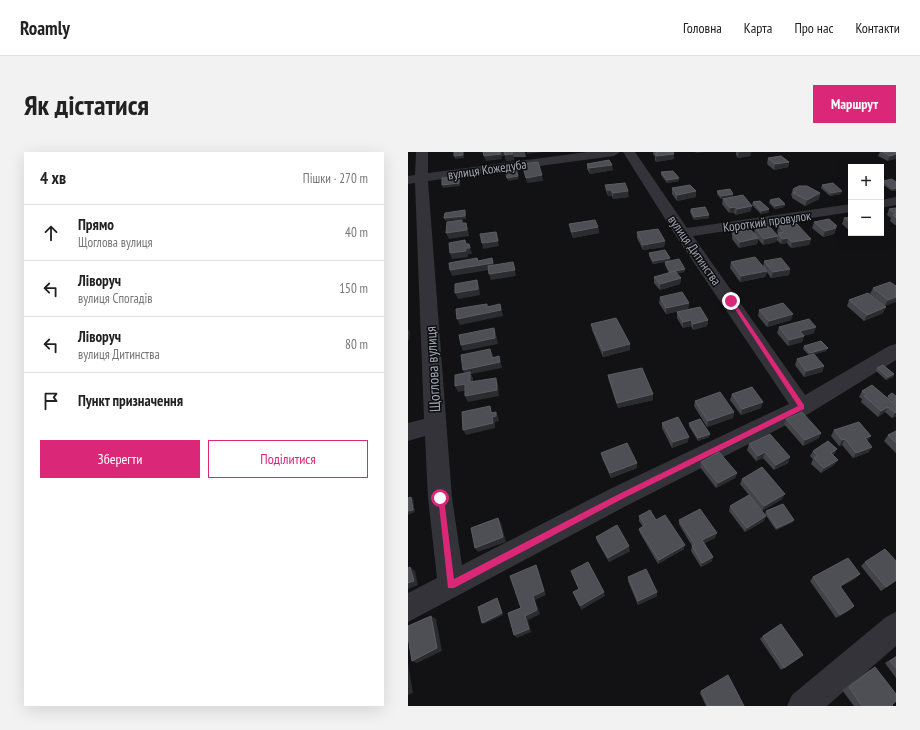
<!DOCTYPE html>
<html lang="uk">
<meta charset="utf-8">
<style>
:root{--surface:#fff;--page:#f2f2f2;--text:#222;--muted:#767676;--line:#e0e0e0;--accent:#db2777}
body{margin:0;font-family:"PT Sans Narrow",sans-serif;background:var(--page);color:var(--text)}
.controls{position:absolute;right:12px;top:12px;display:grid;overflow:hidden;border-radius:0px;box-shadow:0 4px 16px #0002}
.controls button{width:36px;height:36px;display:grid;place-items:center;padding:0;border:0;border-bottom:1px solid var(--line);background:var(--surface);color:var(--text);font:20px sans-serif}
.stop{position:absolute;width:12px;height:12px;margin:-9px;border:3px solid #db2777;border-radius:50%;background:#fff}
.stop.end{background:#db2777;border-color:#fff;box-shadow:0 1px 4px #0008}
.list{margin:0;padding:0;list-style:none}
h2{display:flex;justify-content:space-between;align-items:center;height:52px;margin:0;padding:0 16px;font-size:17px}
h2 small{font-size:13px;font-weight:400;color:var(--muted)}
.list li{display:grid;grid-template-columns:26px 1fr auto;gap:12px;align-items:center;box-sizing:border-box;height:56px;padding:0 16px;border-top:1px solid var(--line)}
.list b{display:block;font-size:15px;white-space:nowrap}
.list p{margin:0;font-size:13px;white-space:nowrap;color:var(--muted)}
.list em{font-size:13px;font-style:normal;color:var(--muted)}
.actions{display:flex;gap:8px;padding:12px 16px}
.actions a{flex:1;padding:9px 0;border:1px solid var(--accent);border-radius:0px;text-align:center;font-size:14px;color:var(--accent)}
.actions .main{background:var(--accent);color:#fff}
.icon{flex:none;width:22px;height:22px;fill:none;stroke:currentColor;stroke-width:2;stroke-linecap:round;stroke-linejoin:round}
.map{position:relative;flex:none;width:488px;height:554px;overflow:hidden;border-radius:0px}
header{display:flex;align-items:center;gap:24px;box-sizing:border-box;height:56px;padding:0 20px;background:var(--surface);border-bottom:1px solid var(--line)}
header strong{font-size:19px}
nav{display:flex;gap:22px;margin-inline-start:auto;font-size:14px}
.intro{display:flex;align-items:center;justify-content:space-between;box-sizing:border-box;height:96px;padding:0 24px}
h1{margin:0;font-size:28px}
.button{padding:10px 18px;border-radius:0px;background:var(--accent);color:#fff;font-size:14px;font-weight:700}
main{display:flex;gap:24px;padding:0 24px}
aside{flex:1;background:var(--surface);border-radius:0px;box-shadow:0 4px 16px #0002}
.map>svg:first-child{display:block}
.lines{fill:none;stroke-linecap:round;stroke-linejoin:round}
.minor{fill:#333339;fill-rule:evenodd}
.wall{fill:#434449}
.shaded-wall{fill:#2b2c2f}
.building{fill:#4d4f55;stroke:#5b5d64}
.route{fill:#db2777}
.labels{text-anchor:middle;stroke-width:3;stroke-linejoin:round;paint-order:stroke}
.far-street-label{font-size:13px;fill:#a2a8b5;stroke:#0d0d0e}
.street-label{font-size:15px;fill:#a2a8b5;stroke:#0d0d0e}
</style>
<header>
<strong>Roamly</strong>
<nav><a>Головна</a><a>Карта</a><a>Про нас</a><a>Контакти</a></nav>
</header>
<div class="intro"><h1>Як дістатися</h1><a class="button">Маршрут</a></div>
<main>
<aside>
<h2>4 хв<small>Пішки · 270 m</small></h2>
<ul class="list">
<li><svg class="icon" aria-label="ahead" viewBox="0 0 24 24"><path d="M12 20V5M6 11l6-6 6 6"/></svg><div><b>Прямо</b><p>Щоглова вулиця</p></div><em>40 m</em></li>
<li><svg class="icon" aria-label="left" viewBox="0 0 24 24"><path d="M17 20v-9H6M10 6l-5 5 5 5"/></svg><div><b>Ліворуч</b><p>вулиця Спогадів</p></div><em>150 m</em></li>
<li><svg class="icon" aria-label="left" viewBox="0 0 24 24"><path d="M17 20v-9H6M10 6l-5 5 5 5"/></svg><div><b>Ліворуч</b><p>вулиця Дитинства</p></div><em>80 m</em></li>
<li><svg class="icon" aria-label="arrive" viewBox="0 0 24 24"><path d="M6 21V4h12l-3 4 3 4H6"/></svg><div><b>Пункт призначення</b></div></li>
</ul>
<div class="actions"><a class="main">Зберегти</a><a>Поділитися</a></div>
</aside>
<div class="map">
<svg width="488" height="554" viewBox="0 0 488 554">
<rect width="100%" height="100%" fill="#121214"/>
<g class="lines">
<!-- minor -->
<g class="minor">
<path d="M8,0H20V21L179,0H212L206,4L20,29L44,346L54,413L202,337L381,252L266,81L215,0H227L279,76L443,52V60L285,84L397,243L481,194L488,192V208L402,261L220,353L0,470V441L29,426L20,346L17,284L0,289V271L16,267L7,31L0,32V24L7,23Z"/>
<path d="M488,45V53L473,56V48Z"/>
<path d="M488,460V494L419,554H379L384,543L478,465Z"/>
</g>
</g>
<!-- wall -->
<g class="wall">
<path d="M96,0H117L118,5H105L106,8L98,9Z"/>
<path d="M245,0H265L266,2V7L248,10L247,8V4L245,2Z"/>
<path d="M328,0H343L342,4L330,6L328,3Z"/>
<path d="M472,0H488L480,9L470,4Z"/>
<path d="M360,6L381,10L380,15L366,18L359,12Z"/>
<path d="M179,12L205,18L182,22L179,17Z"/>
<path d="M253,20L271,26V29L259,31L253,23Z"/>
<path d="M475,29L488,30L484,39L474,32Z"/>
<path d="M197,33L221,45L205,47L204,44H200L198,39Z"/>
<path d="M414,33L433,42L422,44L413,36Z"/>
<path d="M264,36L288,39V45L269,49L264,42Z"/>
<path d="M385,37L412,41L411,47L397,54L384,46V44L383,43Z"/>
<path d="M309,39L325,42V45L343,59L328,63L326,61H321L314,52L315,47H313L309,42Z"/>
<path d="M362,48L377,52L376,55L367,57L361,51Z"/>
<path d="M345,50L361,57V60L353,62L344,53Z"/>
<path d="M488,56V73H487L482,69L483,66L479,63L481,57Z"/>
<path d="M283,57L301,66L286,68L282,60Z"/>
<path d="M443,65V80L434,72L436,66Z"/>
<path d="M406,70L429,74L426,82L415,85L404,76Z"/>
<path d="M161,72L190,75L191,81L165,86L162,78Z"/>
<path d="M371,74L403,87L401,93L383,96L379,91L373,92L369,88L368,90L355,93L350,87L349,92L331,96L324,87V81H346L347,76L369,84L370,81L369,80Z"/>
<path d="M229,80L257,89L256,95L235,98L229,86Z"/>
<path d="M241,101L262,109L245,112L241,104Z"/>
<path d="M356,109L382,117L381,123L363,126L359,120L357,125L332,130L322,116L323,110L355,115Z"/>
<path d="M257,110L277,117L276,120L269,121L273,126L272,132L252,138L246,131V125L261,121L257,113Z"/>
<path d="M488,134L477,154L462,142L465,136Z"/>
<path d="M252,145L281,151L280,157L258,162L251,151Z"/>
<path d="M441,148L475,161L456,169L439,154Z"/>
<path d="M351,158L383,168L359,175L350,164Z"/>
<path d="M269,160L300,168L299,174L285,178L283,174L275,176L269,166Z"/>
<path d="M183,172L222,198L195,205L184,178Z"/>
<path d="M371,175L406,181L395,184H396L394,190L380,194L369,181Z"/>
<path d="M396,194L420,196L418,199L406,202L416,214L414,220L396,225L387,213L389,207L401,203L395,197Z"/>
<path d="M469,216L486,222L485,225L478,228L467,218Z"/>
<path d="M200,223L245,248L210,256L201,229Z"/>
<path d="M454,239L479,246L480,244H488V264L484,266L477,260L470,265L453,250L454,247L451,245Z"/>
<path d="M324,242L353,256L333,263L322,248Z"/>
<path d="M287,249L326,260L325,266L299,275L286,254Z"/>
<path d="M378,267L413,281L411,286L395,294L376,272Z"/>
<path d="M254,271L280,290L264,296L254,276Z"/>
<path d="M281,271L302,282L301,285L290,289L281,274Z"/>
<path d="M426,278L463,284L459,289L461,300L445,306L434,293L431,294L423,284Z"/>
<path d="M488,279V301L476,289L480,283Z"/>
<path d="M341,292L380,311L366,318L355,306L348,309L339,298Z"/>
<path d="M429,297L425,303L426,313L413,321L403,312L405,307L402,304L405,299Z"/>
<path d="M193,301L229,316L203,326L194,306Z"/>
<path d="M293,310L329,321L327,326L308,336L292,315Z"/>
<path d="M334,327L374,347L354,359L332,332Z"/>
<path d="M322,354L356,369L337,380L321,359Z"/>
<path d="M358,359L385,370L368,378L357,362Z"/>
<path d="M231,364L248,368L276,397L250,412L232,381L231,377L235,375L231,369Z"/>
<path d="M271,368L307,386L296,391L304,409L293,415L283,399L284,394L271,372Z"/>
<path d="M188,385L222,399L201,410L189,389Z"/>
<path d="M488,409V429L473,439L453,414L457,410Z"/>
<path d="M220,425L249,444L230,453L220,429Z"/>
<path d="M405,425L448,426L432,435L446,454L442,458L428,466L402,429Z"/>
<path d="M355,484L391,506L373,518L352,487Z"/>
<path d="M488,504V526L477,511Z"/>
<path d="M467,515L485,554H446L434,538L460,519Z"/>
<path d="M293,539L336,554H298L292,541Z"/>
</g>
<!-- shaded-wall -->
<g class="shaded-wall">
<path d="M55,0L56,6L47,7L46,4Z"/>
<path d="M92,0H96L97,4H93Z"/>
<path d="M119,0H135L119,2Z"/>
<path d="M288,0H297L287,1Z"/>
<path d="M331,0H343L342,4L330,6Z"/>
<path d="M93,2L94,7L78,9L76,4Z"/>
<path d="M105,2L106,8L98,9L97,3Z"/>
<path d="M266,2V7L248,10V4Z"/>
<path d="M488,2V7L480,9L482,4Z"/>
<path d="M381,10L380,15L366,18L367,12Z"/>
<path d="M204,13L205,18L182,22L181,16Z"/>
<path d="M134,23L135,29L119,31L118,26Z"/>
<path d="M110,24L111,27L100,29L99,26Z"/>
<path d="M51,25L52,27V34L35,36L34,33Z"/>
<path d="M271,26V29L259,31V28Z"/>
<path d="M488,36V39H484L485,37Z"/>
<path d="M199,38H203L204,44H200Z"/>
<path d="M220,39L221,45L205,47V41Z"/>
<path d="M288,39V45L269,49V43Z"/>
<path d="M434,39L433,42L422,44L423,41Z"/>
<path d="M412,41L411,47L397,54L399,48Z"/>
<path d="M325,42V45L313,47V44Z"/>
<path d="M377,52L376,55L367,57V54Z"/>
<path d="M344,54L343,59L328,63L329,57Z"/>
<path d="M327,55L326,61H321L322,56Z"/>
<path d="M361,57V60L353,62V59Z"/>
<path d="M57,58L58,61V67L37,69L36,66Z"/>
<path d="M301,63V66L286,68V65Z"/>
<path d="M58,71L60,76L61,84L41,87L38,81Z"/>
<path d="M426,74H429L426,82L415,85L417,79Z"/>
<path d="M190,75L191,81L165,86L164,80Z"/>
<path d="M88,80L91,94L75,97L74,91Z"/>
<path d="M370,84L368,90L355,93L356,87Z"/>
<path d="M350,86L349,92L331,96L332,90Z"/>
<path d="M380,86L379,91L373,92L374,87Z"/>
<path d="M403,87L401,93L383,96L384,90Z"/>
<path d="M57,88L59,94L61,92L64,102H60V105L44,107L42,101L58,92Z"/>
<path d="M257,89L256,95L235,98V93Z"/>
<path d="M84,106L87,117L44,124L42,118L72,113Z"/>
<path d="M262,106V109L245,112V109Z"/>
<path d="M105,110L108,124L83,128L81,122Z"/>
<path d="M277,117L276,120L262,123V120Z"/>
<path d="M382,117L381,123L363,126L365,120Z"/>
<path d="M359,119L357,125L332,130L333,124Z"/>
<path d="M273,126L272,132L252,138V132Z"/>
<path d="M69,128L71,134L72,143L50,147L47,141Z"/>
<path d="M488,145V150L477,154L480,148Z"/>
<path d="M281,151L280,157L258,162V156Z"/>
<path d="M79,152L81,158L92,152L95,164L52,173L49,167Z"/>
<path d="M478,155L475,161L456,169L459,163Z"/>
<path d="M385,162L383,168L359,175L361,169Z"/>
<path d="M283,168V174L275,176V170Z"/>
<path d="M300,168L299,174L285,178V172Z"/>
<path d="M408,175L406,181L390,185L392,179Z"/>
<path d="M86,176L88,182L90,192L55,199L53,193Z"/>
<path d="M0,177L2,180L1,188L0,189Z"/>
<path d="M396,184L394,190L380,194L381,188Z"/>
<path d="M222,192V198L195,205V199Z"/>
<path d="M420,196L418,199L401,204L402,201Z"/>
<path d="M82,197L85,203L86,211L91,204L94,216L63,222L65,226V236L55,218L84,206Z"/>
<path d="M416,214L414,220L396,225L398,219Z"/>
<path d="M486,222L485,225L478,228L480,225Z"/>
<path d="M88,226L90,232L91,244L60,250L57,244Z"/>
<path d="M57,232L60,238L50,240L47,234Z"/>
<path d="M245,242V248L210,256L209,251Z"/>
<path d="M355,250L353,256L333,263L334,257Z"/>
<path d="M82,254L84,259L85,264L88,260L90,265L91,269L87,270V276L58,283L55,278L83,261Z"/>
<path d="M480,255L477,260L470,265L473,259Z"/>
<path d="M326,260L325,266L299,275L300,269Z"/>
<path d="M488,260V264L484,266L487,261Z"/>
<path d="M413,281L411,286L395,294L397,288Z"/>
<path d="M302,282L301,285L290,289V286Z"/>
<path d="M463,284L459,290L457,286Z"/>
<path d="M281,285L280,290L264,296L265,290Z"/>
<path d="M437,287L434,293L431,294L434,288Z"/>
<path d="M464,295L461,300L445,306L448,301Z"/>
<path d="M429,297L426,303L420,306L423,301Z"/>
<path d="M357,300L355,306L348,309L350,304Z"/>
<path d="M382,305L380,311L366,318L368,313Z"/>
<path d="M430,308L426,313L413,321L416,316Z"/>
<path d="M229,311V316L203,326L202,321Z"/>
<path d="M329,321L327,326L308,336L310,331Z"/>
<path d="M377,342L374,347L354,359L356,354Z"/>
<path d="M3,345L5,347L7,360L0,363V359Z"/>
<path d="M358,364L356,369L337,380L339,376Z"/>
<path d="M90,366L93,371L98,390L70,400L67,396Z"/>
<path d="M386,368L385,370L368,378L369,376Z"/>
<path d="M309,381L307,386L294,393V388Z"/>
<path d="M277,393L276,397L250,412L251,408Z"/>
<path d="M221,394L222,399L201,410L200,406Z"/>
<path d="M305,405L304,409L293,415L294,411Z"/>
<path d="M128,413L130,417L138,443L127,448L132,462L120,468L123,480L109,486L106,483L125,444Z"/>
<path d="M2,415L7,419L10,433L0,437V431Z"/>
<path d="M452,422L448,426L428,438L432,434Z"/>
<path d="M488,428V429L473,439L478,435Z"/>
<path d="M196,440L197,444L173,458L172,454Z"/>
<path d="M249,440V444L230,453V449Z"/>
<path d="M89,446L90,448L95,463L76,472L74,471Z"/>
<path d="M446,454L442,458L428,466L432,463Z"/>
<path d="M23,464L28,467L34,499L9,511L4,509Z"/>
<path d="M0,511L5,541L0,543Z"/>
</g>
<!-- building -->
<g class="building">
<path d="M46,0H55V3L46,4Z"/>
<path d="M75,0H92L93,2L76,4Z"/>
<path d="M96,0H104L105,2L97,3Z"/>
<path d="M248,0H265L266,2L248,4L247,2H249Z"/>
<path d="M475,0H488V2L482,4Z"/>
<path d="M373,4L381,10L367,12L360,6Z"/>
<path d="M201,8L204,13L181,16L179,12Z"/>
<path d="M130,10L134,23L118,26L114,12Z"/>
<path d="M108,16L110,24L99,26L97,18Z"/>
<path d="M265,19L271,26L259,28L253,20Z"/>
<path d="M51,25V31L34,33V26Z"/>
<path d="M484,27L488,30V36L485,37L475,29Z"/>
<path d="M217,31L220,39L205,41L203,38H199L197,33Z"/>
<path d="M425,31L434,39L423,41L414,33Z"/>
<path d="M282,33L288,39L269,43L264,36Z"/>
<path d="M391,34H399L412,41L399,48L385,41L387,40L385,37Z"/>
<path d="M322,37L325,42L313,44L309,39Z"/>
<path d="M335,43L344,54L329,57L327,55L322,56L315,47Z"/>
<path d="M371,46L377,52L367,54L362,48Z"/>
<path d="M352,49L361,57L353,59L345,50Z"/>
<path d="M297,55L301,63L286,65L283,57Z"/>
<path d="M488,56V66L485,63L488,62L481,57Z"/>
<path d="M57,58V64L36,66L37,61Z"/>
<path d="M443,65V72L436,66Z"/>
<path d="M421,67L429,74H426L428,76L417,79L406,70Z"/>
<path d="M54,68V71H58L59,78L38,81L39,70Z"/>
<path d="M187,68L190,75L164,80L161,72Z"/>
<path d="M388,71L403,87L384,90L380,86L374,87L370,81L376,80L371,74Z"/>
<path d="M361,74L370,84L356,87L347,76Z"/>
<path d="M250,77L257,89L235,93L229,80Z"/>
<path d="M342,77L350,86L332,90L324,81Z"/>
<path d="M88,80L90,89L74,91L72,82Z"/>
<path d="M57,88L58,92H61L62,96H58V99L42,101L41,91Z"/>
<path d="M257,98L262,106L245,109L241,101Z"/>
<path d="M347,105L359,119L333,124L323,110Z"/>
<path d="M69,106L70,109L84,106L85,111L42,118L41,111Z"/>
<path d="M373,106L382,117L365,120L356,109Z"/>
<path d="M271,107L277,117L262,120L257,110Z"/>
<path d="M105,110L107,118L81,122L80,114Z"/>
<path d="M267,119L273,126L252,132L246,125Z"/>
<path d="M69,128L70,137L47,141V132Z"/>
<path d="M482,130L488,134V145L480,148L465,136Z"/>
<path d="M274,140L281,151L258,156L252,145Z"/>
<path d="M460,141L478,155L459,163L441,148Z"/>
<path d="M375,151L385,162L361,169L351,158Z"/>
<path d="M79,152V155L92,152L93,158L49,167L48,157L72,153Z"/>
<path d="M292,155L300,168L285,172L283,168L275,170L269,160Z"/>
<path d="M208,166L222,192L195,199L183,172Z"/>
<path d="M401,167L408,175L392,179L396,184L381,188L371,175Z"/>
<path d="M86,176L87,186L53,193L51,183Z"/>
<path d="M413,189L420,196L402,201L396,194Z"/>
<path d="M82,197L84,206L91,204L92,210L55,218L53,203Z"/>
<path d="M406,202L416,214L398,219L389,207Z"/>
<path d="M475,213L486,222L480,225L469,216Z"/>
<path d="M234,216L245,242L209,251L200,223Z"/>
<path d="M62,220V230L88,226L89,238L57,244V232L47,234V223Z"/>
<path d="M464,233L484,250L486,249L480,244L484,241L488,244V260L487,261L480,255L473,259L456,244L459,243L454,239Z"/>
<path d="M344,235L355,250L334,257L324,242Z"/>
<path d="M312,240L326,260L300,269L287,249Z"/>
<path d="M82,254L83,261L88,260V264L84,265L85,271L55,278L54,260Z"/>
<path d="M394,260L413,281L397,288L378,267Z"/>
<path d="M270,265L281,285L265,290L254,271Z"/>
<path d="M292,267L302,282L290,286L281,271Z"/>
<path d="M451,270L463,284L457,286L464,295L448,301L437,287L434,288L426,278Z"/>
<path d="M488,279V291L480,283Z"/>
<path d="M362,282L382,305L368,313L357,300L350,304L341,292Z"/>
<path d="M420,289L429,297L423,301L430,308L416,316L406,306L410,304L405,299Z"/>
<path d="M219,291L229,311L202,321L193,301Z"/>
<path d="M311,300L329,321L310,331L293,310Z"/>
<path d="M354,315L377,342L356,354L334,327Z"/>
<path d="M341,343L358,364L339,376L322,354Z"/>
<path d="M3,345L5,358L0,359V346Z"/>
<path d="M375,352L386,368L369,376L358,359Z"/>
<path d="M292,357L309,381L294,388L305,405L294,411L284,394L287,393L271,368Z"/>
<path d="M242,358L248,368L257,363L277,393L251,408L231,377L237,373L231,364Z"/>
<path d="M90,366L95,385L67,396L63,376Z"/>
<path d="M209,373L221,394L200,406L188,385Z"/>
<path d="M477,397L488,409V428L478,435L457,410Z"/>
<path d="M440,406L452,422L432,434L446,454L432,463L405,425Z"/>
<path d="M180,410L196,440L172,454L165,440L171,437L163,419Z"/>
<path d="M128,413L136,439L125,444L129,458L117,464L121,477L106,483L100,461L113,456L102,424Z"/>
<path d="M2,415L6,429L0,431V416Z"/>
<path d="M238,417L249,440L230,449L220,425Z"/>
<path d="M89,446L94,461L74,471L70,455Z"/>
<path d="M23,464L29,496L4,509L0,485V474Z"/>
<path d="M373,472L395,503L376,516L355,484Z"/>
<path d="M488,505V516L482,509Z"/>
<path d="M467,515L488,542V549L484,553L485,554H454L441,535Z"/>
<path d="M320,523L336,554H300L293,539Z"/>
</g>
<!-- route -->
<path class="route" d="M321,148H325L396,253V257L214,347L46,436H40L30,344H35L36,346L46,427L209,343L390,254Z"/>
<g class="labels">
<!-- far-street labels -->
<g class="far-street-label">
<text transform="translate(79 17) rotate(-8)" y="5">вулиця Кожедуба</text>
<text transform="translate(359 69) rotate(-8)" y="5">Короткий провулок</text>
<text transform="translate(287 98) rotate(55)" y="5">вулиця Дитинства</text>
</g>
<!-- street labels -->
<g class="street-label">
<text transform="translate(25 217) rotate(-93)" y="5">Щоглова вулиця</text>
</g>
</g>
</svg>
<div class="controls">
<button>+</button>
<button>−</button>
</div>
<div class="stop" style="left:32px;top:346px"></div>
<div class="stop end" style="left:323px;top:149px"></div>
</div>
</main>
